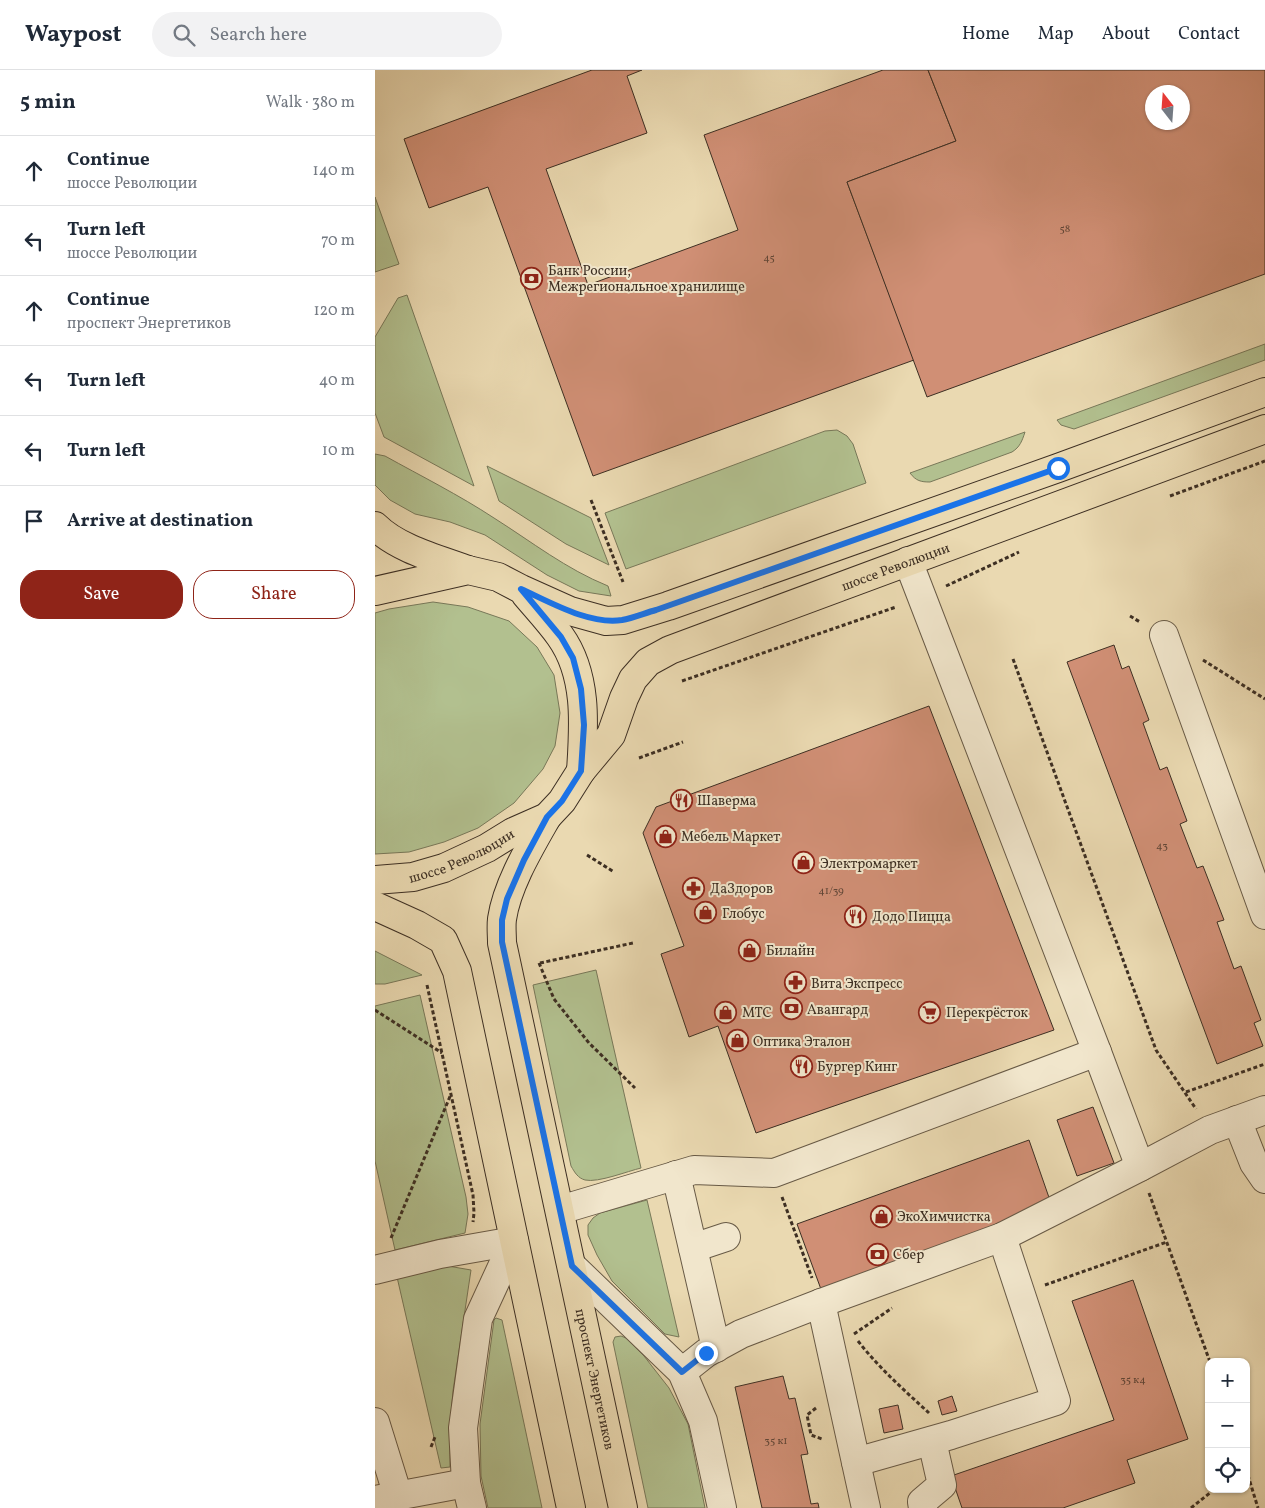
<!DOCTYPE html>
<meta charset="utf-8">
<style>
:root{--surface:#fff;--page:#f2f2f3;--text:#1f2937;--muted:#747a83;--line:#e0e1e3;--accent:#8f2418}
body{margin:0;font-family:Vollkorn,serif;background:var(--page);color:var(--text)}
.controls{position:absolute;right:15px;bottom:15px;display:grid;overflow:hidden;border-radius:10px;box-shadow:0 1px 4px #0004}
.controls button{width:45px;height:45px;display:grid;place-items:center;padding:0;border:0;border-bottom:1px solid var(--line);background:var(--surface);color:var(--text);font:25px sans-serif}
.compass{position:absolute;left:770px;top:15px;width:45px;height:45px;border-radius:50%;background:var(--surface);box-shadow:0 1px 4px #0004;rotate:343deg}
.stop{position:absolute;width:15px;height:15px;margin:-11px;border:4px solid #1a73e8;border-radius:50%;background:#fff}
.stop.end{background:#1a73e8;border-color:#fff;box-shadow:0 1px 5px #0008}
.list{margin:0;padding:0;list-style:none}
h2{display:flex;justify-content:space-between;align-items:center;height:65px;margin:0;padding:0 20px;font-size:21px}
h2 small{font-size:16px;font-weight:400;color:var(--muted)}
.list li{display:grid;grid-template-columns:32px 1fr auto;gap:15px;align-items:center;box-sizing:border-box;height:70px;padding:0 20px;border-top:1px solid var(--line)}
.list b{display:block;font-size:19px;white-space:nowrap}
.list p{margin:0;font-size:16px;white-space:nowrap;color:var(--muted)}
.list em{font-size:16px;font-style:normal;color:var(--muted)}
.actions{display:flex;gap:10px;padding:15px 20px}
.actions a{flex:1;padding:11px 0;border:1px solid var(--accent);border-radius:20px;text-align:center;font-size:18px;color:var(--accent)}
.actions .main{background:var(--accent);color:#fff}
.icon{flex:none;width:28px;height:28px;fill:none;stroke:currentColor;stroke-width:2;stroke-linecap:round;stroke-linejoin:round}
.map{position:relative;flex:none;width:890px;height:1438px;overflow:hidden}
header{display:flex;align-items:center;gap:30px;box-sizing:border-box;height:70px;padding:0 25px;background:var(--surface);border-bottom:1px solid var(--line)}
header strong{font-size:24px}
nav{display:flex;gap:28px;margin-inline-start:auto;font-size:18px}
.search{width:350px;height:45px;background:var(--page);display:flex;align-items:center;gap:12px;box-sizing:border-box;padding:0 18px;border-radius:28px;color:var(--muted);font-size:19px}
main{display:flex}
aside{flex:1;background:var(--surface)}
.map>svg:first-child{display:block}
.green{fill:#b2c08f;stroke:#787859}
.building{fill:#d08f75;stroke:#3d2f23;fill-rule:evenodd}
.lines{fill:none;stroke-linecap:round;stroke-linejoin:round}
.minor-casing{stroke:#685a46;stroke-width:30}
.major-casing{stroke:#3d2f23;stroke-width:30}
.path{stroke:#3d2f23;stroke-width:3;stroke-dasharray:4 2.5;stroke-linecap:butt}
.minor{stroke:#f1e6cc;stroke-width:28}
.major{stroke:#ead9b1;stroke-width:28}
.route{stroke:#1a73e8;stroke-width:6}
.labels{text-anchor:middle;stroke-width:4;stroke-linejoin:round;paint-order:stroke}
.number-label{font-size:11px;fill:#624738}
.poi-label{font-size:14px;fill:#3d2f23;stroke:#f1e6cc;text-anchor:start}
.street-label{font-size:14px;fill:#3d2f23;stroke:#f1e6cc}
</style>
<header>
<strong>Waypost</strong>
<div class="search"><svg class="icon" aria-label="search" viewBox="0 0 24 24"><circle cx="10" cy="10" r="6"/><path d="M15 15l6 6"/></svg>Search here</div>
<nav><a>Home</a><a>Map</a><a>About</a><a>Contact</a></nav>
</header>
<main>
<aside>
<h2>5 min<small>Walk · 380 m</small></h2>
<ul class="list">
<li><svg class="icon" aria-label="ahead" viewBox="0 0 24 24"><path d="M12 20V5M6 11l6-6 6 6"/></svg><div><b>Continue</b><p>шоссе Революции</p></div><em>140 m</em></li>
<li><svg class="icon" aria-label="left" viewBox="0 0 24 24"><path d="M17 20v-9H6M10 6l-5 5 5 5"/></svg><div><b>Turn left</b><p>шоссе Революции</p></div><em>70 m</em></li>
<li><svg class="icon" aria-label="ahead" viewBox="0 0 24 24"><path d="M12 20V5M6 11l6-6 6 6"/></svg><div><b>Continue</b><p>проспект Энергетиков</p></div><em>120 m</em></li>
<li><svg class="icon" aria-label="left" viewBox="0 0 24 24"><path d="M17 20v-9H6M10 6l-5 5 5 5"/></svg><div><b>Turn left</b></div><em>40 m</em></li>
<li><svg class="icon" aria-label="left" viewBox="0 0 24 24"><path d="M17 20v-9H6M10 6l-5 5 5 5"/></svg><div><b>Turn left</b></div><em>10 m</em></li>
<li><svg class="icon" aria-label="arrive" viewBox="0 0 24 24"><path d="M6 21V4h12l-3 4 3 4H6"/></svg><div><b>Arrive at destination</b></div></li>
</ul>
<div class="actions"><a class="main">Save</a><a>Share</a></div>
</aside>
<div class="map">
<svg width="890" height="1438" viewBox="0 0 890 1438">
<rect width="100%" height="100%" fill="#ead9b1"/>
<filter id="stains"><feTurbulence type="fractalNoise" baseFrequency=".004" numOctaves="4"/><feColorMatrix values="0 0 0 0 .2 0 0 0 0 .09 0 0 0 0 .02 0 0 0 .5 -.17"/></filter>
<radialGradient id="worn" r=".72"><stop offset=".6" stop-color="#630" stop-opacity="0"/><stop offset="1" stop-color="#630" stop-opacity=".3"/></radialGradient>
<!-- green -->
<g class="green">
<path d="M0,127L24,194L0,202Z"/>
<path d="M32,225L99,416L9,367L0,343V267L23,228Z"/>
<path d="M890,274V290L699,359L686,355L682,350Z"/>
<path d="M462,360L472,366L478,374L491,413L251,499L230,443L450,361Z"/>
<path d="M650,362C647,371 645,377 637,382L555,412C546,412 541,411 535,403Z"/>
<path d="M0,384L10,386C46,406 84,425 119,448C157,472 191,499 233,516L236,526L204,521L172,505L110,465L75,452L40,444L15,430L0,415Z"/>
<path d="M112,396L216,448L234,495L191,474L124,431Z"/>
<path d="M58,532L93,537L134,551L162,577L179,605L185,643L180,676L168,699L139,733L103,758L69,772L34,782L0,784V543L14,539Z"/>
<path d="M0,881L47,905L10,914H0Z"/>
<path d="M221,900L266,1098C253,1101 223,1113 210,1110C203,1108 200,1103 196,1096L158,915Z"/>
<path d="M45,925L91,1127L93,1144L90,1163L20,1180L0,1091V936Z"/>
<path d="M272,1130L304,1267L290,1264L237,1211L222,1185L213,1165V1155L218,1148L225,1143Z"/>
<path d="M67,1195L96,1200L78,1321L75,1356V1397L66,1398L22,1207Z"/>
<path d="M121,1248L127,1250L167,1438H113L106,1406L105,1354L119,1250Z"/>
<path d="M246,1266L251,1268L269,1286L294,1318L313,1354L330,1438H273L238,1272L240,1267Z"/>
</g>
<!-- building -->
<g class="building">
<path d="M217,0H267L252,6L272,63L171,99L213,215L363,160L329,65L508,0H553L581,71L472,112L539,290L218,406L113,117L54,138L29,69Z"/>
<path d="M553,0H890V204L552,327L472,112L581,71ZM778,22H808V52H778Z"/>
<path d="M739,575L747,599L754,596L774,650L768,653L785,700L792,697L812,751L805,754L822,798L828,796L849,850L842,852L859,899L866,896L886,950L879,953L888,976L842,994L692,592Z"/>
<path d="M554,636L679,960L381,1063L343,956L314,967L286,884L309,876L268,763L281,737Z"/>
<path d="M718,1037L739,1093L702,1106L682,1050Z"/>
<path d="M654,1070L678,1139L447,1222L422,1154Z"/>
<path d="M758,1210L813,1369L752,1390L760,1413L688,1438H587L576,1406L739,1350L697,1231Z"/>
<path d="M408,1306L414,1329L420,1328L433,1384L426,1385L436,1434L443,1433L444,1438H387L360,1317Z"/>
<path d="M577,1326L582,1341L567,1345L563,1331Z"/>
<path d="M523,1335L528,1359L509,1363L504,1339Z"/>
</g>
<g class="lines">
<defs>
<g id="minor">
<path d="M533,491L722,982L765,1097"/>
<path d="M789,565L890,845"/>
<path d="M862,1050L879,1093L890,1109"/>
<path d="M301,1105L341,1278"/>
<path d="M185,1140L319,1100L399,1103L722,982"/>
<path d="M318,1178L351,1167"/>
<path d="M197,1196L307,1302L328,1351L347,1438"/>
<path d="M0,1200L65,1184L139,1171"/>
<path d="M446,1233L491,1438"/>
<path d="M307,1302L331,1283L366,1264L446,1233L627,1167L765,1097L835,1060L890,1040"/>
<path d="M0,1352L23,1426"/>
<path d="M481,1392L576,1365L681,1331L627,1167"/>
<path d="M0,1430L91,1413"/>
<path d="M97,1438L91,1413L88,1358L103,1249L139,1171"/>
<path d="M548,1438L547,1432L567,1415L557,1371"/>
</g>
<g id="major">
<path d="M0,456C23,479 63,489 93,500"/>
<path d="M0,521L93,500L123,507L146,519L195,541L231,551L248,550L293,536L683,398L890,322"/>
<path d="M151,525C162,538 175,552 185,566C213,605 209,656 206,701"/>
<path id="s1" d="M172,747C155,777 132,815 127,849C126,857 127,865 127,873L248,1438"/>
<path id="s2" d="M0,810L38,807L69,798L112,778L138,762L172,747L187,731L206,701L236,665L249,628L258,609L273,592L295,580L890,359"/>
<path d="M0,836L42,855L68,870L82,901L196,1438"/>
</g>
</defs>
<!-- minor casing -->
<use href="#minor" class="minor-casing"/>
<!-- major casing -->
<use href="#major" class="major-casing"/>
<!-- path -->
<g class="path">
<path d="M795,426L890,391"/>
<path d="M216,430L248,512"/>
<path d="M571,516L644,482"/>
<path d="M755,546L765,552"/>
<path d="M638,589L781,980L821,1039"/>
<path d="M828,590L890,629"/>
<path d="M307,611L521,537"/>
<path d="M264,688L308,672"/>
<path d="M212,785L239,802"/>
<path d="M164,893L179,929L214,973L260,1018"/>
<path d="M165,893L258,873"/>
<path d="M52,915L98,1125L99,1143L98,1152"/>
<path d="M0,940L67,983"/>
<path d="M811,1022L890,994"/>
<path d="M774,1123L835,1292"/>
<path d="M407,1127L437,1208"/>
<path d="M16,1168L76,1024"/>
<path d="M670,1215L792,1172"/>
<path d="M479,1264L517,1238"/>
<path d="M483,1271C504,1298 529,1320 554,1343"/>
<path d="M441,1338L432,1345L436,1365L447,1369"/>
<path d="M56,1377L60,1367"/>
<path d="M871,1399L883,1438"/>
<path d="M816,1438L836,1422L837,1419"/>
</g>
<!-- minor -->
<use href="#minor" class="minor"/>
<!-- major -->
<use href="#major" class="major"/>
</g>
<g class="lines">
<!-- route -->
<path class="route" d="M331,1283L307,1302L197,1196L127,872V850L132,829L149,790L172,747L187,731L206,701L209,655L206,619L198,588L186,567L146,519C175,532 214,555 247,550C258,548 270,543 281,540L683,398"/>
</g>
<!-- icons -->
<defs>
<symbol id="bank-ring" viewBox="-11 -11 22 22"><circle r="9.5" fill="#f1e6cc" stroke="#8f2418" stroke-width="1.5"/><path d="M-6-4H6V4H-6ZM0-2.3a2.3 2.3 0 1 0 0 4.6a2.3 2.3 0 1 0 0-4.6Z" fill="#8f2418"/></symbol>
<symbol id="restaurant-ring" viewBox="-11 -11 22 22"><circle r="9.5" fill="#f1e6cc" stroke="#8f2418" stroke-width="1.5"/><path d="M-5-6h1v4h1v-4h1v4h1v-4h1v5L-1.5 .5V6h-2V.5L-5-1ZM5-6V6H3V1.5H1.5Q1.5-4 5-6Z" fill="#8f2418"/></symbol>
<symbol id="shop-ring" viewBox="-11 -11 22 22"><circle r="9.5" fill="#f1e6cc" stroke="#8f2418" stroke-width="1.5"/><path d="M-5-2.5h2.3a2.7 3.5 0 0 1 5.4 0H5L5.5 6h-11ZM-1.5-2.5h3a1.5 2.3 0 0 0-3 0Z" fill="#8f2418"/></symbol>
<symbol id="pharmacy-ring" viewBox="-11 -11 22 22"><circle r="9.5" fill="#f1e6cc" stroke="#8f2418" stroke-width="1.5"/><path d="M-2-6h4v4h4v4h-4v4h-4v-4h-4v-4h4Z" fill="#8f2418"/></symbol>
<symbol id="supermarket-ring" viewBox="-11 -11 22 22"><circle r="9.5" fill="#f1e6cc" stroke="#8f2418" stroke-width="1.5"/><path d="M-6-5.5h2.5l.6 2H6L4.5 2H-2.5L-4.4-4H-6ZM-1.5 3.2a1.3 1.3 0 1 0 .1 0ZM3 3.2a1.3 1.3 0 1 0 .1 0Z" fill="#8f2418"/></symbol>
</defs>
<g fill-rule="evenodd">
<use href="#bank-ring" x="144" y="196" width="25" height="25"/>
<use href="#restaurant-ring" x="294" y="718" width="25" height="25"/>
<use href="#shop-ring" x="278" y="754" width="25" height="25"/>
<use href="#shop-ring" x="416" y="780" width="25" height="25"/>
<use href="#pharmacy-ring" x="306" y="806" width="25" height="25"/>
<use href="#shop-ring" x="318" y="830" width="25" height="25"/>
<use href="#restaurant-ring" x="468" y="834" width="25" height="25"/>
<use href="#shop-ring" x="362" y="868" width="25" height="25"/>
<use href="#pharmacy-ring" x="408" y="900" width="25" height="25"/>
<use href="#bank-ring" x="404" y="926" width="25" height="25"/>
<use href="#shop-ring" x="338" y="930" width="25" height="25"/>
<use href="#supermarket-ring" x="542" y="930" width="25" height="25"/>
<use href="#shop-ring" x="350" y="958" width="25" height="25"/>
<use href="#restaurant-ring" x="414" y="984" width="25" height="25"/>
<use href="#shop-ring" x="494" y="1134" width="25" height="25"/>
<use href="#bank-ring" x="490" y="1172" width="25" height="25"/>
</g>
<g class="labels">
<!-- number labels -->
<g class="number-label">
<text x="690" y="162">58</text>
<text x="394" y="191">45</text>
<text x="787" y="779">43</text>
<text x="456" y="824">41/39</text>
<text x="758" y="1313">35 к4</text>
<text x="401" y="1374">35 к1</text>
</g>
<!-- poi labels -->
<g class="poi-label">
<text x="173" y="205">Банк России,<tspan x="173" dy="16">Межрегиональное хранилище</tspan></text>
<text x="322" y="735">Шаверма</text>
<text x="306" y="771">Мебель Маркет</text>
<text x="445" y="798">Электромаркет</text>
<text x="335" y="823">ДаЗдоров</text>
<text x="347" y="848">Глобус</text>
<text x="497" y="851">Додо Пицца</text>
<text x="391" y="885">Билайн</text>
<text x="436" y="918">Вита Экспресс</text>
<text x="432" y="944">Авангард</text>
<text x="367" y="947">МТС</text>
<text x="571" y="947">Перекрёсток</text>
<text x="378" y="976">Оптика Эталон</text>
<text x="442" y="1001">Бургер Кинг</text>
<text x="522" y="1151">ЭкоХимчистка</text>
<text x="518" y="1189">Сбер</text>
</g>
<!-- street labels -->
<g class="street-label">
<text dy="5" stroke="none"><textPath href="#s2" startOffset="638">шоссе Революции</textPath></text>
<text dy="5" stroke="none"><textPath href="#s2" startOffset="91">шоссе Революции</textPath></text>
<text dy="5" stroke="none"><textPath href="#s1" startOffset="582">проспект Энергетиков</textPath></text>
</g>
</g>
<rect width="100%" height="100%" filter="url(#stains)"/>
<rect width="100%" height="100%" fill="url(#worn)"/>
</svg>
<div class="controls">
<button>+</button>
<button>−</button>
<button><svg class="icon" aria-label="locate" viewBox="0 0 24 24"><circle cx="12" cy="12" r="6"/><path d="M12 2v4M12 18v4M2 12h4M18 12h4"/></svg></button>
</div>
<svg class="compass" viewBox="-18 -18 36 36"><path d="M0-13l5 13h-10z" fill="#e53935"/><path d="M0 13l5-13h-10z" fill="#747a83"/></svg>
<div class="stop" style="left:683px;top:398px"></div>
<div class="stop end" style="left:331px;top:1283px"></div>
</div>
</main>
